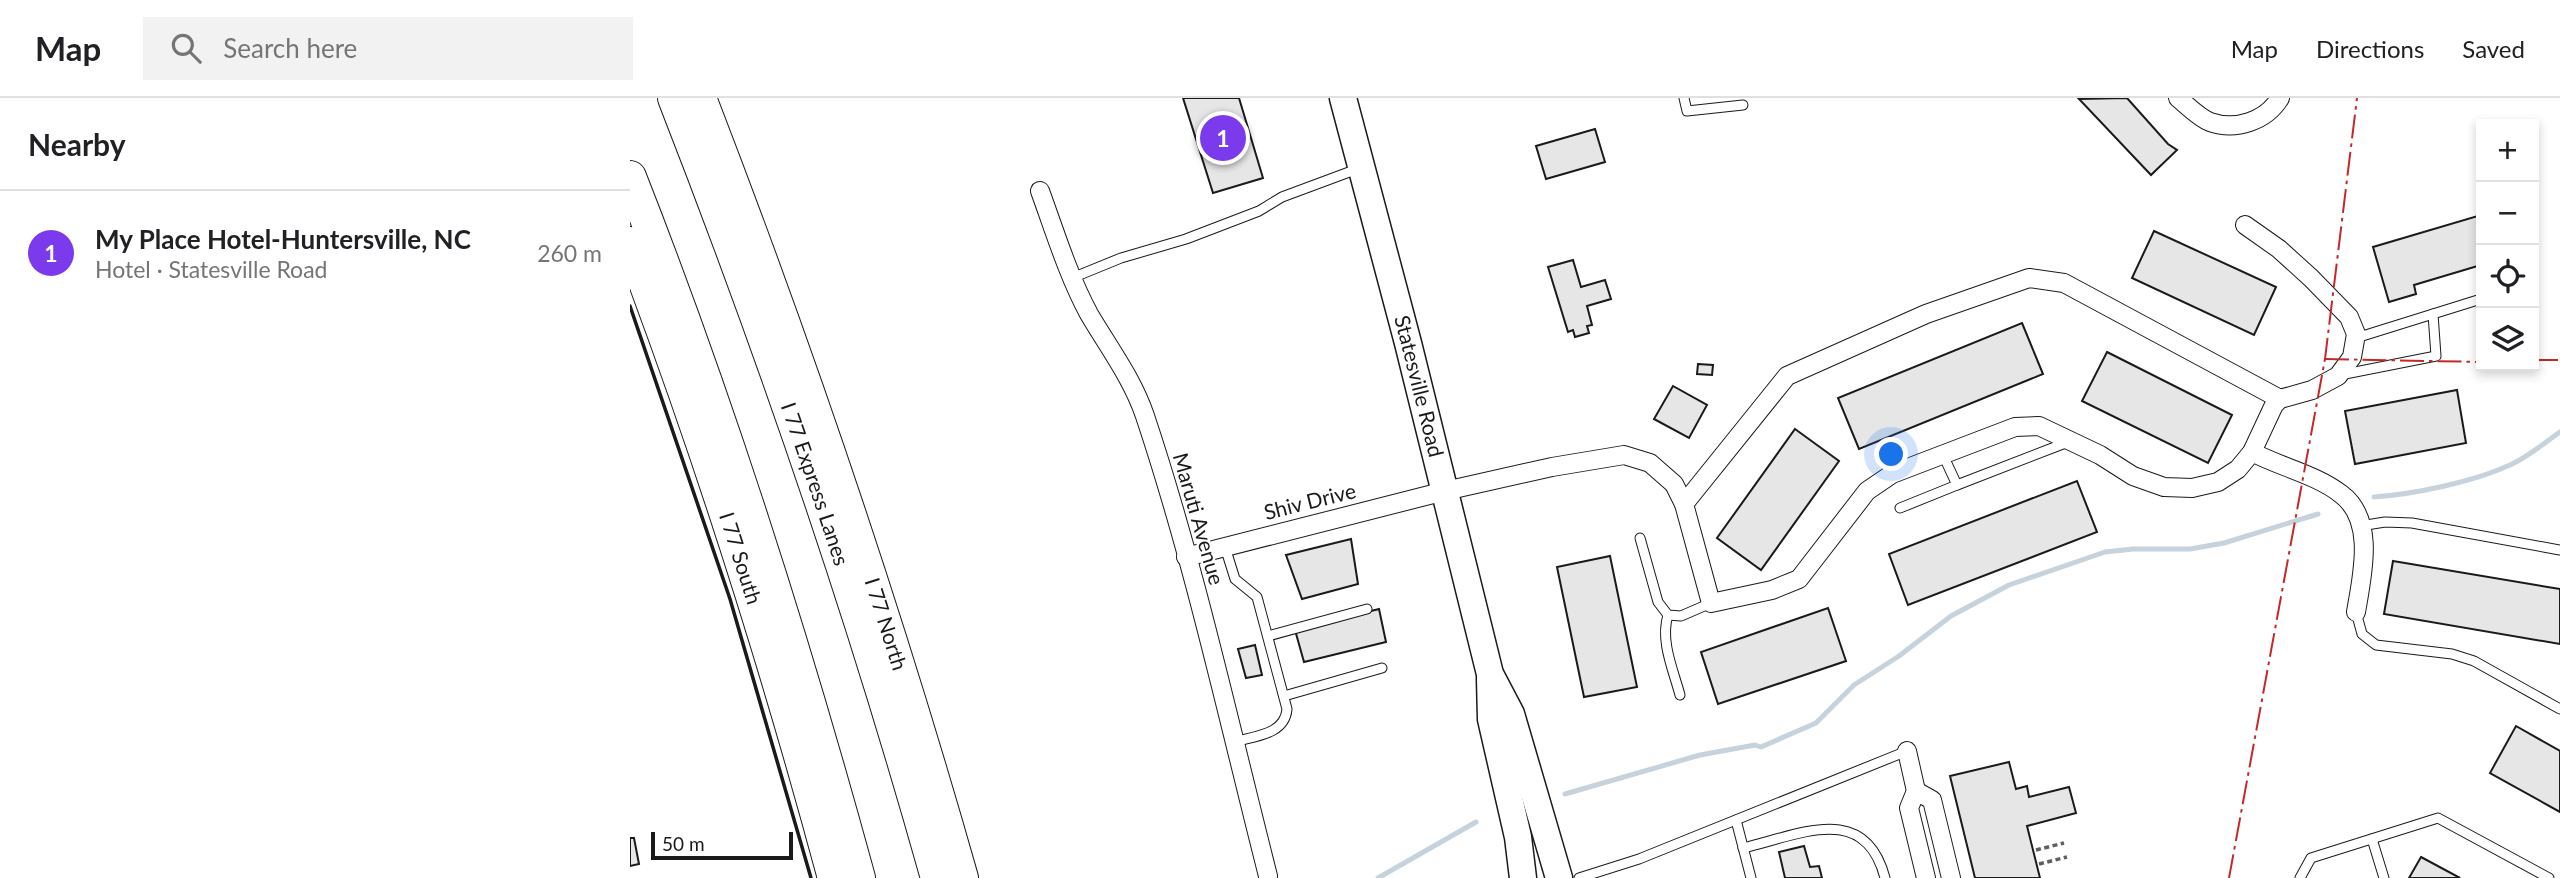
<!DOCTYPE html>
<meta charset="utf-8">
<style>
:root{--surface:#fff;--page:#f2f2f2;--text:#202124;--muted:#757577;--line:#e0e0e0;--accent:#7c3aed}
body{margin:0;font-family:Lato,sans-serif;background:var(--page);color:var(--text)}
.controls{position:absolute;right:21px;top:21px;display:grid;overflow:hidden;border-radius:0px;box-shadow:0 4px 10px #0003}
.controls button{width:63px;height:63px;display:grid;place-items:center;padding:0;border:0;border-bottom:2px solid var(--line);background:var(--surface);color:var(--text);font:35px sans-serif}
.scale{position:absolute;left:21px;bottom:18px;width:142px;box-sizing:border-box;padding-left:7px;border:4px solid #1a1a1a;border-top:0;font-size:19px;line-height:24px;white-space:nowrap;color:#1a1a1a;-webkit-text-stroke:5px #fff;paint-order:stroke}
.you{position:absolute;left:1262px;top:357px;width:24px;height:24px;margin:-18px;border:5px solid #fff;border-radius:50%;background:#1a73e8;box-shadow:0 0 0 10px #1a73e833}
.badge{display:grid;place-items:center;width:46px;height:46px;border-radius:50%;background:var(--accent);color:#fff;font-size:23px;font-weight:700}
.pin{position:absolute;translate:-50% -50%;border:4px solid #fff;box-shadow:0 2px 7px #0006}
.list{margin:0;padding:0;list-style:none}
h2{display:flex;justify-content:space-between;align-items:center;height:91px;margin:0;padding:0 28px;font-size:30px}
h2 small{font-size:23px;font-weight:400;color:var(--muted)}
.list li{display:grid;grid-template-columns:46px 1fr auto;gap:21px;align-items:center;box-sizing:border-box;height:126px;padding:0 28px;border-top:2px solid var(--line)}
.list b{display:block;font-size:26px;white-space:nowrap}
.list p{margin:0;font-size:23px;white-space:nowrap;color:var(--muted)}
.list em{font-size:23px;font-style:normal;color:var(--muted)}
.icon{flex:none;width:38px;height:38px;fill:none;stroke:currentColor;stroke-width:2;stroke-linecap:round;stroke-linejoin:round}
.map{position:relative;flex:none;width:1930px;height:780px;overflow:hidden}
header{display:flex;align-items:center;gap:42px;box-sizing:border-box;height:98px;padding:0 35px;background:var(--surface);border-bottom:2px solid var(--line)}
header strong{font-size:33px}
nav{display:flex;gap:38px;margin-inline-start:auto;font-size:24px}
.search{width:490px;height:63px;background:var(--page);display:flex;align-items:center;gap:18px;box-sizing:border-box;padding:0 24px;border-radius:0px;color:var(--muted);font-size:26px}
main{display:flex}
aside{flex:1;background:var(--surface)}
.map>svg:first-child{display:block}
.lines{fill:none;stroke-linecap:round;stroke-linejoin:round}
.stream{stroke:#c6d2dc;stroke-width:5}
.building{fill:#e6e6e6;stroke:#1a1a1a;stroke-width:2}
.service-casing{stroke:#1a1a1a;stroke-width:11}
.minor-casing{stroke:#1a1a1a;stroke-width:20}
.primary-casing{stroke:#1a1a1a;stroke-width:29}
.motorway-casing{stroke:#1a1a1a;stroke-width:34}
.path{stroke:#5f5f5f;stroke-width:3.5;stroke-dasharray:5 3.5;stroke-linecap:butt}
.service{stroke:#fff;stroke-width:9}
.minor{stroke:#fff;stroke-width:18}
.primary{stroke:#fff;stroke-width:26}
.motorway{stroke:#fff;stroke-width:32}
.wall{stroke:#1a1a1a;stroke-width:3.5}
.power{stroke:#c62828;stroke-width:2;stroke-dasharray:24 5 3.5 5;stroke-linecap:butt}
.labels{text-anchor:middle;stroke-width:5;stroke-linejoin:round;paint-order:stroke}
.street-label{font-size:21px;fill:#1a1a1a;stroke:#fff}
</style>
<header>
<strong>Map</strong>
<div class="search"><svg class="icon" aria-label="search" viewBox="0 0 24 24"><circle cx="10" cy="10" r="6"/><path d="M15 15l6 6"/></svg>Search here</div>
<nav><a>Map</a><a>Directions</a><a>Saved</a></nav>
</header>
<main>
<aside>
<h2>Nearby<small></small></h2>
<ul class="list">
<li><span class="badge">1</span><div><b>My Place Hotel-Huntersville, NC</b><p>Hotel · Statesville Road</p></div><em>260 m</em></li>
</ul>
</aside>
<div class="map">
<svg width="1930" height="780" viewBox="0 0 1930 780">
<rect width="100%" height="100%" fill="#fff"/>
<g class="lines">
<!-- stream -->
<g class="stream">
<path d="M1744,399C1785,396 1843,384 1880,367C1898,359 1914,345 1930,334"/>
<path d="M935,696L1070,657L1125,647L1131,649L1186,625L1224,587L1269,558L1321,518L1379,487L1475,454L1503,451H1560L1594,445L1688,416"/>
<path d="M748,780L846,724"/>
</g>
</g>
<!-- building -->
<g class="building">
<path d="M553,0H609L633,80L583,95Z"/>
<path d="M1497,0L1538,46L1547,52L1521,77L1449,1Z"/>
<path d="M965,31L975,64L916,81L906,48Z"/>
<path d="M1851,117V167L1784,187L1786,196L1759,204L1743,149Z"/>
<path d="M1524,133L1646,189L1624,237L1502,180Z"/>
<path d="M943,162L951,189L975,182L981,201L957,208L962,227L957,228L959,235L945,239L943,232L938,234L918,169Z"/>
<path d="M1392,225L1413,276L1229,351L1208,300Z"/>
<path d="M1477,254L1602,317L1578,365L1452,303Z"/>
<path d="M1068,266L1083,267L1082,277L1067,276Z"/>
<path d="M1043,288L1077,307L1059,340L1024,321Z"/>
<path d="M1827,292L1836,345L1725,366L1715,313Z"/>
<path d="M1165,331L1209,363L1131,472L1087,440Z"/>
<path d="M1447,383L1467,434L1278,507L1259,456Z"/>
<path d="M721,441L728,486L672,501L656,457Z"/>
<path d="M980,458L1007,589L954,599L927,469Z"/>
<path d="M1763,463L1930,491V546L1754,516Z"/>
<path d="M1198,510L1216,563L1088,606L1071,554Z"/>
<path d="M749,511L756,544L674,564L665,532Z"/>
<path d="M625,547L632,577L616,580L608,551Z"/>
<path d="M1886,628L1930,653V714L1860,675Z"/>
<path d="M1379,664L1386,691L1397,688L1399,699L1439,689L1446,715L1397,728L1410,780H1345L1320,678Z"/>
<path d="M0,740H4L9,766L0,768Z"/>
<path d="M1174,748L1180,769L1189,768L1192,780H1155L1149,754Z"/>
<path d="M1791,759L1830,780H1779Z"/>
</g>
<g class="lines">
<defs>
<g id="service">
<path d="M1054,0L1057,13L1113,7"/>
<path d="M442,180L491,160L556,141L629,113L652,99L730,70"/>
<path d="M1726,240L1851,201"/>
<path d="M1710,277L1806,258L1803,216"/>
<path d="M1313,357L1327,387L1438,344"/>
<path d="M1270,410L1327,387"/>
<path d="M1730,428L1755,424L1782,425L1930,452"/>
<path d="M1010,440L1028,504L1038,517L1051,518L1081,505"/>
<path d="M595,449L605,481L627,499L657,611C655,637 624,638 604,644"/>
<path d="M1726,514L1732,536L1746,547L1822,556L1844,563L1930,611"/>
<path d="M1038,517C1030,543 1043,571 1050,597"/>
<path d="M638,538L737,511"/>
<path d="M654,598L752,570"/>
<path d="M1106,722L1121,780"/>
<path d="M1742,741L1754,780"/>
<path d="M1113,750C1169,737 1235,703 1255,780"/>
<path d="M949,780L1009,761L1277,653"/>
<path d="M1670,780L1681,760L1808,720L1919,780"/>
</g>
<g id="minor">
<path d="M1548,0C1558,8 1568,19 1580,24C1606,33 1636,23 1650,0"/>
<path d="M410,93C425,134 438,177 459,216C479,250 502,280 515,318C565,468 599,625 638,778"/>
<path d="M1622,354C1650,369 1685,376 1711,396C1746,422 1732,478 1726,514"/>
<path d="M1054,406L1157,278L1296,216L1399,180L1434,185L1650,301"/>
<path d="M556,459L815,393L922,369L994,357L1020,365L1044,386L1054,406L1081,505L1142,492L1169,481L1237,393L1262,376L1385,329L1409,328L1470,357L1503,378L1534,389L1562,390L1588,384L1608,371L1622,354L1644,307L1650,301L1682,292L1708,278L1722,259L1726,236L1719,219L1681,180L1649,151L1615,127"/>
<path d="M1277,653L1286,693"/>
<path d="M1296,780L1279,710L1286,693L1302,702L1321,780"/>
</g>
<g id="primary">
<path id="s1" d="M713,0L778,245L860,576L881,616L929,780"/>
<path d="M860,581L861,621L888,739L893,780"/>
</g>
<g id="motorway">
<path id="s2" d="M44,0C144,256 233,516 307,780"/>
<path id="s3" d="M70,0C169,256 257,516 332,780"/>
<path d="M0,79C90,308 164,542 229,780"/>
<path id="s4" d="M0,145C79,353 146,565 204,780"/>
</g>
</defs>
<!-- service casing -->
<use href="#service" class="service-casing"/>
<!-- minor casing -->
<use href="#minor" class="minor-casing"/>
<!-- primary casing -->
<use href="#primary" class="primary-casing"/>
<!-- motorway casing -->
<use href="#motorway" class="motorway-casing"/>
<!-- path -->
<g class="path">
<path d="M1406,752L1434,745"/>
<path d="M1409,766L1437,759"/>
</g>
<!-- service -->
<use href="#service" class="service"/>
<!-- minor -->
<use href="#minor" class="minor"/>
<!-- primary -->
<use href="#primary" class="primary"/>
<!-- motorway -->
<use href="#motorway" class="motorway"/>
<!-- wall -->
<path class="wall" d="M0,208L100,501L181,780"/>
<!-- power -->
<g class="power">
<path d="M1695,261L1851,264"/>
<path d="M1904,262H1930"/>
<path d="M1599,780L1695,261L1727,0"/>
</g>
</g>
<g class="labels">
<!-- street labels -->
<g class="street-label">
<text dy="7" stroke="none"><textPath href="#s1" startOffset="298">Statesville Road</textPath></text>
<text dy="7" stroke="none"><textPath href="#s2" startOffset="411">I 77 Express Lanes</textPath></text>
<text transform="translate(680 404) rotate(-14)" y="7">Shiv Drive</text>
<text transform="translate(568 421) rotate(74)" y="7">Maruti Avenue</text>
<text dy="7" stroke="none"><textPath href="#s4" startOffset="334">I 77 South</textPath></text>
<text dy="7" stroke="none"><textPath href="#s3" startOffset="558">I 77 North</textPath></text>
</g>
</g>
</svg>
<div class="controls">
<button>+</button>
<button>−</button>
<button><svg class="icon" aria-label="locate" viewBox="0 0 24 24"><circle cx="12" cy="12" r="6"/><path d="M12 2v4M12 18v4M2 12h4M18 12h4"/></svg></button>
<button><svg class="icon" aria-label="layers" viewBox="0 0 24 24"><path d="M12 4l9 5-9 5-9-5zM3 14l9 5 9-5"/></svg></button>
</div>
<div class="scale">50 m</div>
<div class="you"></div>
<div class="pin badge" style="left:593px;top:40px">1</div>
</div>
</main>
